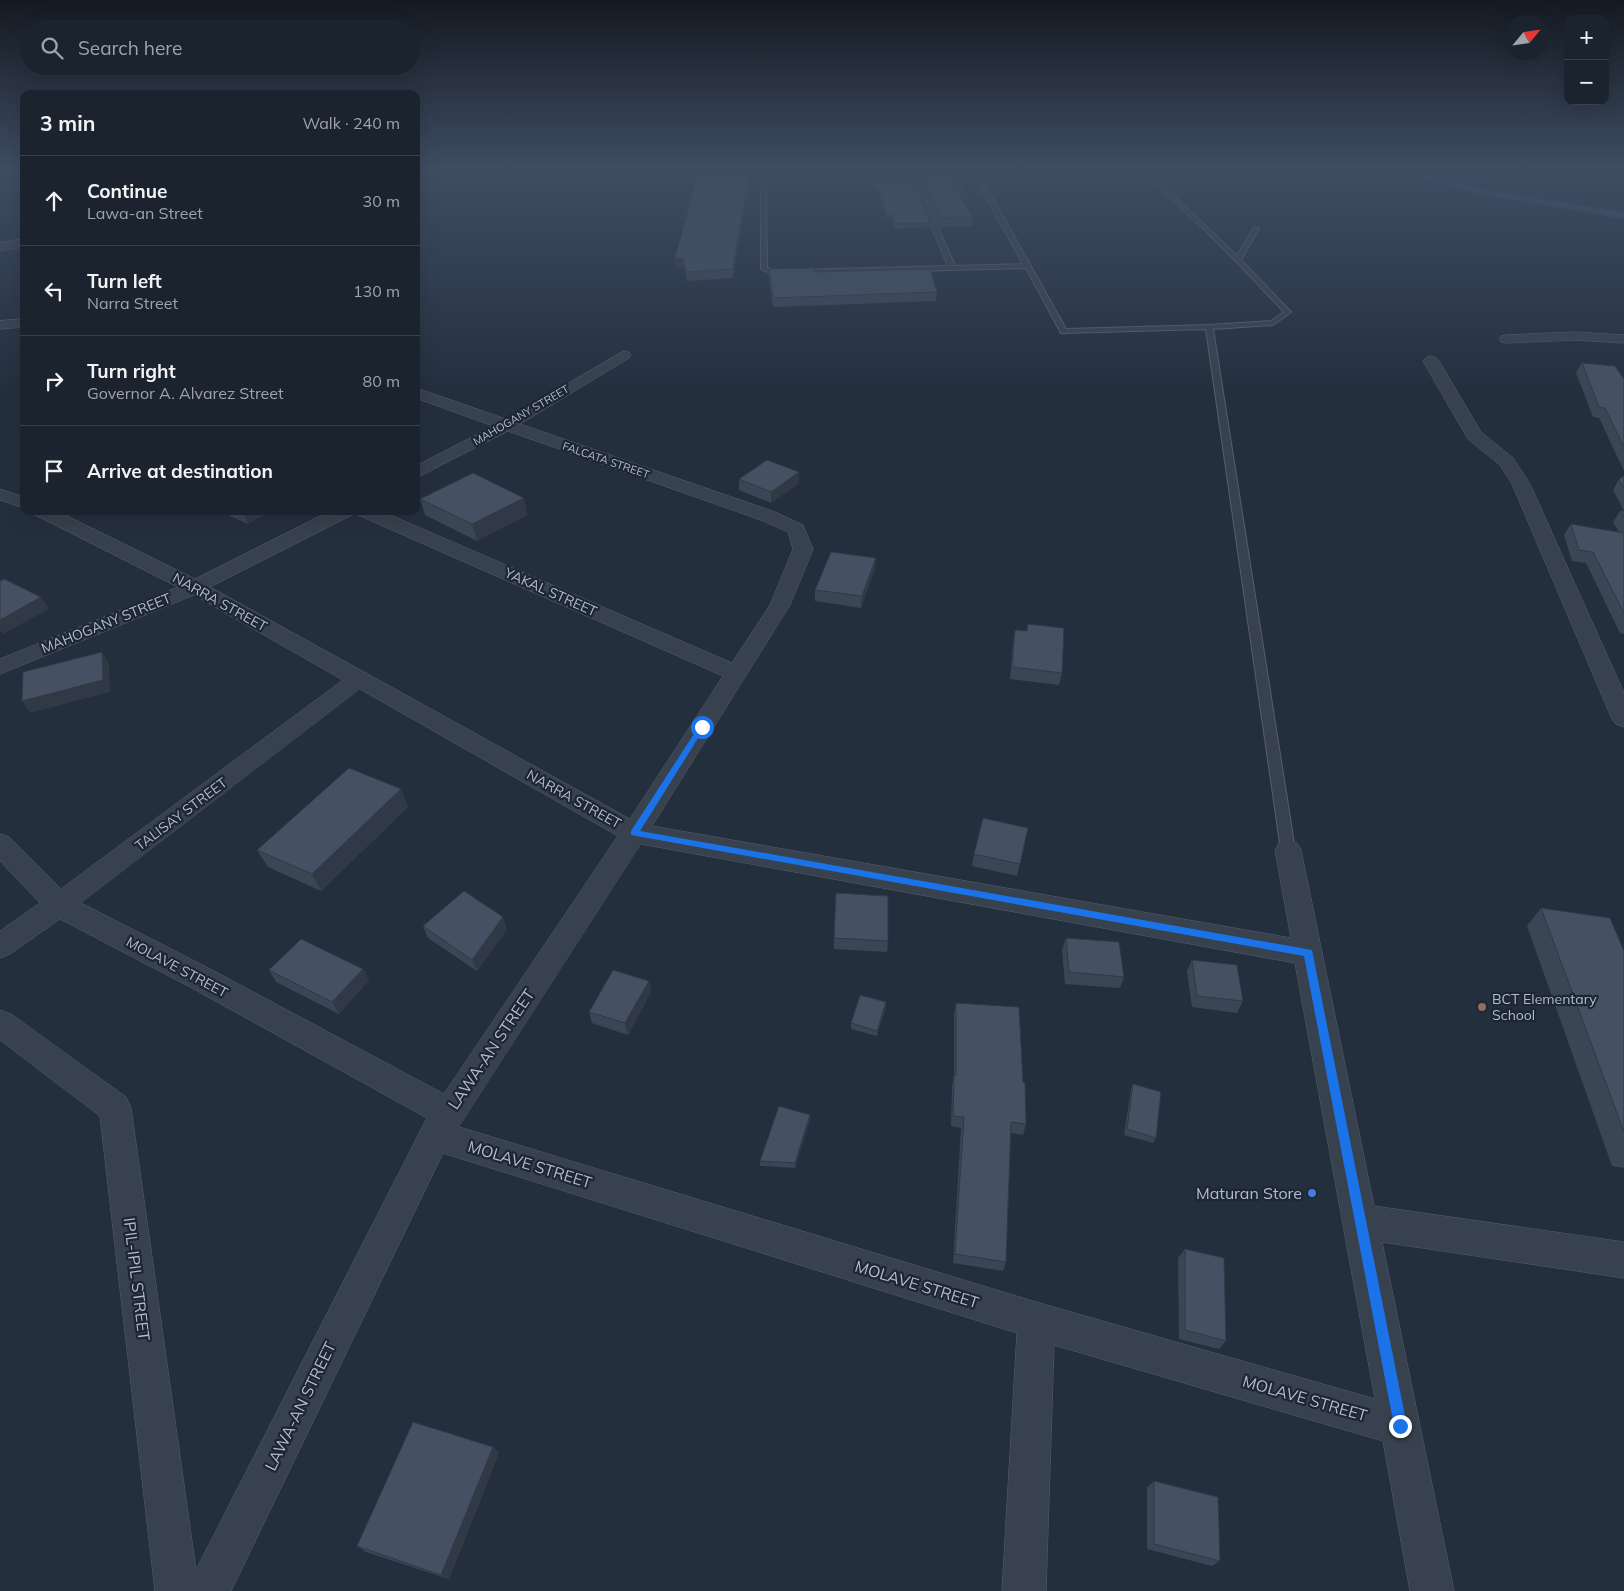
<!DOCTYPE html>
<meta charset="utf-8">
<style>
:root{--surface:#1b232e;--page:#242b36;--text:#f1f3f6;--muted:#a0a4aa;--line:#39404a}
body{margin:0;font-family:Mulish,sans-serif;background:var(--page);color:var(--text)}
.controls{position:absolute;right:15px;top:15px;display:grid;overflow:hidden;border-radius:10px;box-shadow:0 5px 20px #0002}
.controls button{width:45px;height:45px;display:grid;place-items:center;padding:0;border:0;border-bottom:1px solid var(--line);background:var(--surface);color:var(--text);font:25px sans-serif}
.compass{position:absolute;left:1504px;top:15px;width:45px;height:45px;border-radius:50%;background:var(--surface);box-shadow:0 5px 20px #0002;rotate:61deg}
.stop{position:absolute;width:15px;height:15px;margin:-11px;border:4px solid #1a73e8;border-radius:50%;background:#fff}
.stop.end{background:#1a73e8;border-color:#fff;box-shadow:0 1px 5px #0008}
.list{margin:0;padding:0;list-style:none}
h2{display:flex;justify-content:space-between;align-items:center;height:65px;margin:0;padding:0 20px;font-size:21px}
h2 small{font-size:16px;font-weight:400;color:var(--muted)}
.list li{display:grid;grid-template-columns:32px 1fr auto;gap:15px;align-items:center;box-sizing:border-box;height:90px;padding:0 20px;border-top:1px solid var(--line)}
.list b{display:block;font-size:19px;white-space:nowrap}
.list p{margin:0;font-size:16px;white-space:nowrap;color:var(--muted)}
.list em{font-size:16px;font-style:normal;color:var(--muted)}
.icon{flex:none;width:28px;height:28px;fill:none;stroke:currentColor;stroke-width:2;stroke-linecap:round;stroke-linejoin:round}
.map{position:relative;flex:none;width:1624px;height:1591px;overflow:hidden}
.search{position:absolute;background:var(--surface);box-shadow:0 5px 20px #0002;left:20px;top:20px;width:400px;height:55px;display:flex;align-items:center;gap:12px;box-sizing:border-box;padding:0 18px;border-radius:28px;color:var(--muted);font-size:19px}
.panel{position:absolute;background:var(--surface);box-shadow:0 5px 20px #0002;left:20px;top:90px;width:400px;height:425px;border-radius:10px}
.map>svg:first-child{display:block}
.water{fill:#394c67}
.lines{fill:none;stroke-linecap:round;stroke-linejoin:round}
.service-casing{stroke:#565f6c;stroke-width:2}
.minor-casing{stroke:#565f6c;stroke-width:1}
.service{fill:#38414e;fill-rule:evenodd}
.minor{fill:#38414e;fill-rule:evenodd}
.wall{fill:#3b4654}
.shaded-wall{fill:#303945}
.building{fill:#455162;stroke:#303945}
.route{fill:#1a73e8}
.education-dot{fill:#8d6e63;stroke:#1d2633;stroke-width:2}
.shop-dot{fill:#3f7fe0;stroke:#1d2633;stroke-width:2}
.labels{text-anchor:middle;stroke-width:4.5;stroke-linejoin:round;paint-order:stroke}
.far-street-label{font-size:11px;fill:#b4bcc9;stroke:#1d2633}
.street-label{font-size:14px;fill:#b4bcc9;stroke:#1d2633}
.poi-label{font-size:14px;fill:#b4bcc9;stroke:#1d2633;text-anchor:start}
.near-street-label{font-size:16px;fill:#b4bcc9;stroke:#1d2633}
.near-poi-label{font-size:16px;fill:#b4bcc9;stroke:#1d2633;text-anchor:end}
</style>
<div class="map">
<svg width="1624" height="1591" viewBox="0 0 1624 1591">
<rect width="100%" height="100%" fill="#242f3e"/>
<!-- water -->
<path class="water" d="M1396,170H1409L1481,189L1624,212V219L1475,193Z"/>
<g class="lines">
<defs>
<path id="service" d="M907,170H913L955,266L1023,264L971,170H977L1066,329L1209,325L1271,321L1284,312L1236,261L1143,170H1148L1237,256L1254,227L1259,228L1241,260L1291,312L1273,325L1213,329L1295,850L1293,854H1283L1281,850L1206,329L1061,333L1026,268L795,274H773L761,269V185L767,181L781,178L909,174ZM911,178L948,266L795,270H774L767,268L766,187L771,183Z"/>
<g id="minor">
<path d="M24,239V247L0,251V243Z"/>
<path d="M24,319V327L0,329V321Z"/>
<path d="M1575,332L1624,335V343L1575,340L1506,343L1501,342L1499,339L1501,336L1506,335Z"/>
<path d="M624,351L629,352L631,355L629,358L520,424L775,512L803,525L813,549L790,605L652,826L1291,938L1275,850L1279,843L1288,840L1297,843L1301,850L1374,1206L1624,1242V1278L1382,1242L1454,1591H1410L1383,1441L1054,1345L1046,1591H1002L1017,1333L443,1153L231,1591H155L100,1116L0,1040V1010L11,1014L126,1097L131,1108L196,1570L427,1118L192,988L60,919L10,954L0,958V931L40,903L0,861V834L9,837L61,889L343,680L194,595L0,674V659L178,587L35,515L33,511H57L195,579L330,511H354L352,515L210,587L630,819L723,676L358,515L356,511H381L732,663L770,605L793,549L788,532L761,520L508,431L416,478V466L493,426L416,398V388L506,419ZM360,689L618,836L444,1094L212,970L81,903ZM641,844L1295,963L1375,1399L1036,1302L459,1127Z"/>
<path d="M1431,356L1436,358L1439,361L1481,432L1513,458L1530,484L1624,693V727L1616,724L1612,719L1512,484L1500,465L1468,439L1423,361L1426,358Z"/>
<path d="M0,489L24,497V508L0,500Z"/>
</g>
</defs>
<!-- service casing -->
<use href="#service" class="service-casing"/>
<!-- minor casing -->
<use href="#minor" class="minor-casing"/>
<!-- service -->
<use href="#service" class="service"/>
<!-- minor -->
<use href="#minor" class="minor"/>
</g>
<!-- wall -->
<g class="wall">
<path d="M814,170H864V174L816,175Z"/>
<path d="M868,170H906V172L869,173Z"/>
<path d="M914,170H956L964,181L963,190H956L973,217L972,226L940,227Z"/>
<path d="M872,177L930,223V227L895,229L892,218H887L877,189H875L872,181Z"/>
<path d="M749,181L733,278L687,281L684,267L676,268Z"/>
<path d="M769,269L815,272L937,292L936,301L773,307L769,279Z"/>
<path d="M1582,363L1624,379V471L1599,418L1593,417L1576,373Z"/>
<path d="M799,472V483L771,503L739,490V479Z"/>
<path d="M1624,476V634L1620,633L1586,563L1572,561L1564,535L1571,524L1619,532L1613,522L1620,511H1624L1613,490L1619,479Z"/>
<path d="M524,498L527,515L477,541L425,515L420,499Z"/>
<path d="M219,511H270L248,524Z"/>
<path d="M875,569L861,608L815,601V590Z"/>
<path d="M1028,624L1062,673L1059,685L1010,679L1013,642L1015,630L1026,631Z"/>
<path d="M401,789L408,807L321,891L268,867L257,850Z"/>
<path d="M1028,828L1017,876L972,866L974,854Z"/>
<path d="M1541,908L1624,951V1168L1612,1166L1527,926Z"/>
<path d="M423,926L507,929L477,971L428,938Z"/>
<path d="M834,938L888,941L887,952L834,949Z"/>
<path d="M1066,938L1124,977L1120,988L1065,984L1062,950Z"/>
<path d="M1192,960L1243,1001L1237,1013L1192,1007L1187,971Z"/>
<path d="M363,969L369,980L339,1014L276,982L269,970Z"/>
<path d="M649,981L651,992L628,1035L592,1023L589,1012Z"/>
<path d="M956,1003L1023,1082L1026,1124L1023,1135L1011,1133L1006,1262L1003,1271L953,1263L961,1128L951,1126L952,1086L954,1075V1014Z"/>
<path d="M886,1008L877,1036L851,1029V1023Z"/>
<path d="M1133,1084L1156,1138L1153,1143L1124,1135L1131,1089Z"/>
<path d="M810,1115V1120L795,1168L760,1166V1161Z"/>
<path d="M1185,1249L1226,1341L1219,1349L1179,1339L1178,1258Z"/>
<path d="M493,1447L499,1453L449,1579L366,1552L357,1546Z"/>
<path d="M1154,1481L1220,1561L1212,1566L1147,1549V1487Z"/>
</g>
<!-- shaded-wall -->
<g class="shaded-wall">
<path d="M749,173V181L733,278V269Z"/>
<path d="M675,258H683L684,267L676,268Z"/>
<path d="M799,472V483L771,503V492Z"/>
<path d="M524,498L527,515L477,541L472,524Z"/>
<path d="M245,511H270L248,524L243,512Z"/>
<path d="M876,558L875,569L861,608L862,596Z"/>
<path d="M41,597L49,609L3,634L0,630V620Z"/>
<path d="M102,652L109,664L110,692L30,713L22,701Z"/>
<path d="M401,789L408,807L321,891L312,874Z"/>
<path d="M503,917L507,929L477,971L472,960Z"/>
<path d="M363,969L369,980L339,1014L332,1002Z"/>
<path d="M649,981L651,992L628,1035L625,1023Z"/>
<path d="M886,1002V1008L877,1036V1031Z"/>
<path d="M810,1115V1120L795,1168V1163Z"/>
<path d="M493,1447L499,1453L449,1579L441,1575Z"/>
</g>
<!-- building -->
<g class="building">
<path d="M918,170H956L964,181L951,182L973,217L941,218Z"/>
<path d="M698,173H749L733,269L687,272L683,258H675Z"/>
<path d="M910,176L930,223L895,224L892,214H887L877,185H875L872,177Z"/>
<path d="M814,268L815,272L930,269L937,292L773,298L769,269Z"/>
<path d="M1582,363L1615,366L1624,379V447L1605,408L1599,407Z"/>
<path d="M767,460L799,472L771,492L739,479Z"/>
<path d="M473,473L524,498L472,524L420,499Z"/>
<path d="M1624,476V488L1619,479Z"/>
<path d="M1620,511H1624V517Z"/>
<path d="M1571,524L1624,533V613L1593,552L1579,550Z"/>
<path d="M831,552L876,558L862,596L815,590Z"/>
<path d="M4,579L41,597L0,620V581Z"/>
<path d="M1028,624L1064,628L1062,673L1012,667L1015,630L1027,631Z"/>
<path d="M102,652L103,680L22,701L23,672Z"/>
<path d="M349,768L401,789L312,874L257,850Z"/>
<path d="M983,818L1028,828L1020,864L974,854Z"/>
<path d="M464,891L503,917L472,960L423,926Z"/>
<path d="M836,893L888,896V941L834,938Z"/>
<path d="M1541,908L1610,918L1624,951V1132Z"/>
<path d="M1066,938L1119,942L1124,977L1069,972Z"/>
<path d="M301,939L363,969L332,1002L269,970Z"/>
<path d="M1192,960L1237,965L1243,1001L1197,996Z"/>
<path d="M613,970L649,981L625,1023L589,1012Z"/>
<path d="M860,995L886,1002L877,1031L851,1023Z"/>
<path d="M956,1003L1019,1007L1023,1082L1025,1083L1026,1124L1011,1122L1006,1262L955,1254L964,1117L953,1116L954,1075L956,1076Z"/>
<path d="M1133,1084L1161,1092L1156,1138L1127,1129Z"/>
<path d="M779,1106L810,1115L795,1163L760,1161Z"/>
<path d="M1185,1249L1224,1258L1226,1341L1185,1330Z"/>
<path d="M413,1422L493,1447L441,1575L357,1546Z"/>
<path d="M1154,1481L1218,1497L1220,1561L1154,1544Z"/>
</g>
<!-- sky -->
<linearGradient id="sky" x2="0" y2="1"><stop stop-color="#141a22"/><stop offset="0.43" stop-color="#3f4d63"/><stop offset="1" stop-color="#3f4d63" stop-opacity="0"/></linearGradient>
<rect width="1624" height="393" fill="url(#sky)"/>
<!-- route -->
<path class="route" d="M702,725L705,727L640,831L1312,950L1407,1426L1405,1431L1400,1433L1396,1431L1394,1426L1304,956L631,835V831L699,726Z"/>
<!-- markers -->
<circle class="education-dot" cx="1482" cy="1007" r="5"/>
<circle class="shop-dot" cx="1312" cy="1193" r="5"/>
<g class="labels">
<!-- far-street labels -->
<g class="far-street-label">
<text transform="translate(521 415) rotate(-30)" y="4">MAHOGANY STREET</text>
<text transform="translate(606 460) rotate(19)" y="4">FALCATA STREET</text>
</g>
<!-- street labels -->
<g class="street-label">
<text transform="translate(551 592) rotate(24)" y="5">YAKAL STREET</text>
<text transform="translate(220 602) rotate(29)" y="5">NARRA STREET</text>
<text transform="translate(106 623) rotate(-22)" y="5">MAHOGANY STREET</text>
<text transform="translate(574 799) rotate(29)" y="5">NARRA STREET</text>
<text transform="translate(181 814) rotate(-37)" y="5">TALISAY STREET</text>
<text transform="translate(177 967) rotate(28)" y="5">MOLAVE STREET</text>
</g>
<!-- poi labels -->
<g class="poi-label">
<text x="1492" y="1004">BCT Elementary<tspan x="1492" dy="16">School</tspan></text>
</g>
<!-- near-street labels -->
<g class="near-street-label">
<text transform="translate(491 1049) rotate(-56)" y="6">LAWA-AN STREET</text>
<text transform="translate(530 1164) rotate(17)" y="6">MOLAVE STREET</text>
<text transform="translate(137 1279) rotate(83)" y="6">IPIL-IPIL STREET</text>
<text transform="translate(917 1284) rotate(17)" y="6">MOLAVE STREET</text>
<text transform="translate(1305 1398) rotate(16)" y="6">MOLAVE STREET</text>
<text transform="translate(300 1406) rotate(-64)" y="6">LAWA-AN STREET</text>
</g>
<!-- near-poi labels -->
<g class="near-poi-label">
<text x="1302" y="1199">Maturan Store</text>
</g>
</g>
</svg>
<div class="controls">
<button>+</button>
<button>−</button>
</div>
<svg class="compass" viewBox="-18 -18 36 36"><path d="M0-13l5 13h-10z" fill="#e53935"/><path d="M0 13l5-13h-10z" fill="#a0a4aa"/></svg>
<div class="stop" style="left:702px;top:727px"></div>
<div class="stop end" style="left:1400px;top:1426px"></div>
<div class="search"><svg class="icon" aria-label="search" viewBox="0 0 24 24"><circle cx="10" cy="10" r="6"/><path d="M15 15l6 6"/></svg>Search here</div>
<section class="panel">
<h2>3 min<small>Walk · 240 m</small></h2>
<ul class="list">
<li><svg class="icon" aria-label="ahead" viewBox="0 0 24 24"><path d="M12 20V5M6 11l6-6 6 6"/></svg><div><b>Continue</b><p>Lawa-an Street</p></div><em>30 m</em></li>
<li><svg class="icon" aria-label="left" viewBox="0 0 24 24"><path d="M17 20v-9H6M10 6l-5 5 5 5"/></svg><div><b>Turn left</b><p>Narra Street</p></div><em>130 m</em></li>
<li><svg class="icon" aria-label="right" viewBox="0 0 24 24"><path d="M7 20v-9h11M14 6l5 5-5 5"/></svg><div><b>Turn right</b><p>Governor A. Alvarez Street</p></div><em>80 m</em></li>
<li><svg class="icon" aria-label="arrive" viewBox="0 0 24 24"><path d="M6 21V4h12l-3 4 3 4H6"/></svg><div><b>Arrive at destination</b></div></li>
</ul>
</section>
</div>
